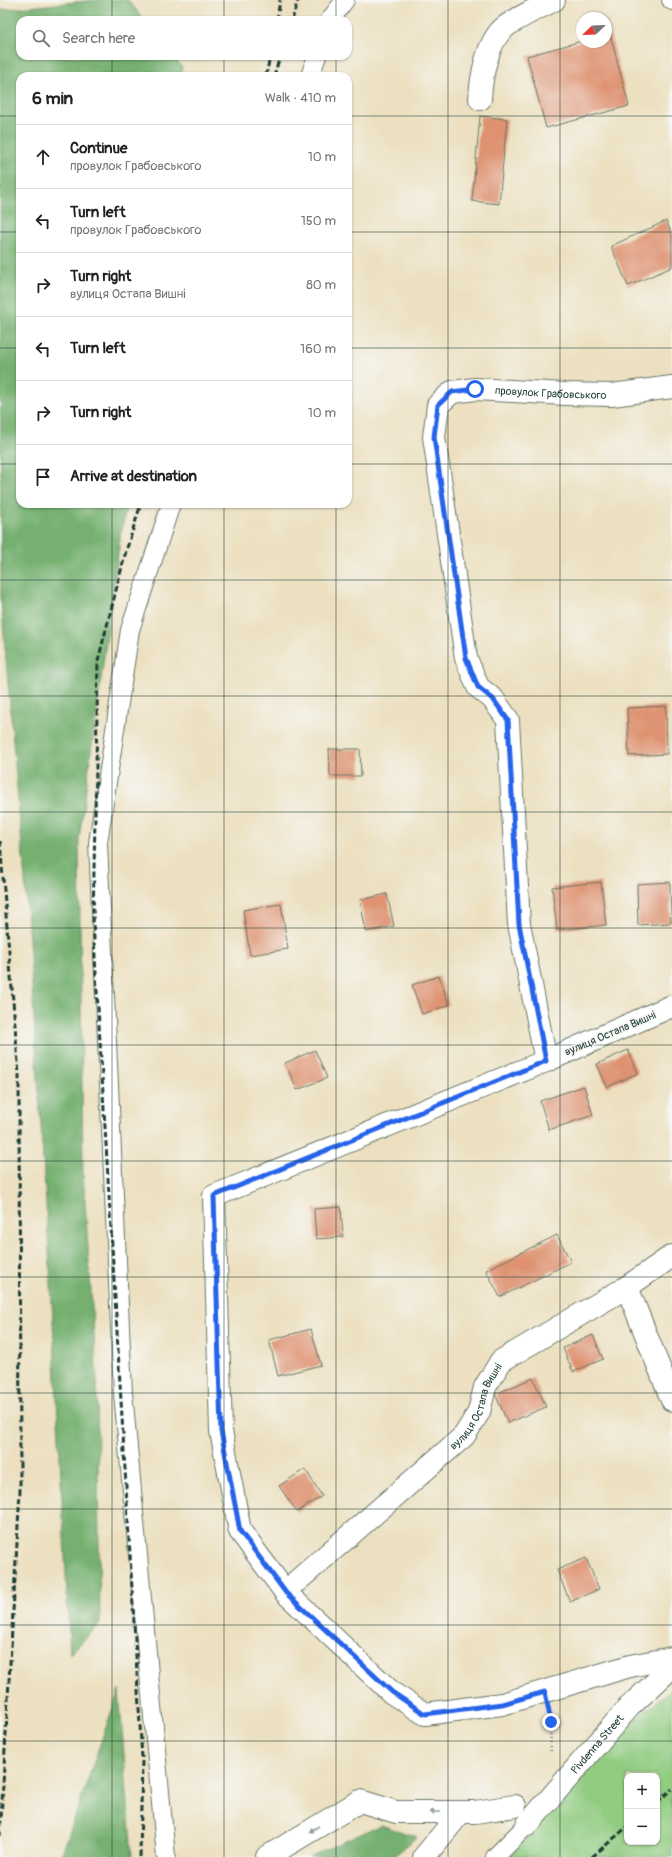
<!DOCTYPE html>
<meta charset="utf-8">
<style>
:root{--surface:#fff;--page:#f6f6f6;--text:#222;--muted:#767676;--line:#e0e0e0}
body{margin:0;font-family:Pangolin,sans-serif;background:var(--page);color:var(--text)}
.controls{position:absolute;right:12px;bottom:12px;display:grid;overflow:hidden;border-radius:8px;box-shadow:0 1px 3px #0004}
.controls button{width:36px;height:36px;display:grid;place-items:center;padding:0;border:0;border-bottom:1px solid var(--line);background:var(--surface);color:var(--text);font:20px sans-serif}
.compass{position:absolute;left:576px;top:12px;width:36px;height:36px;border-radius:50%;background:var(--surface);box-shadow:0 1px 3px #0004;rotate:247deg}
.stop{position:absolute;width:12px;height:12px;margin:-9px;border:3px solid #2563eb;border-radius:50%;background:#fff}
.stop.end{background:#2563eb;border-color:#fff;box-shadow:0 1px 4px #0008}
.list{margin:0;padding:0;list-style:none}
h2{display:flex;justify-content:space-between;align-items:center;height:52px;margin:0;padding:0 16px;font-size:17px}
h2 small{font-size:13px;font-weight:400;color:var(--muted)}
.list li{display:grid;grid-template-columns:26px 1fr auto;gap:12px;align-items:center;box-sizing:border-box;height:64px;padding:0 16px;border-top:1px solid var(--line)}
.list b{display:block;font-size:15px;white-space:nowrap}
.list p{margin:0;font-size:13px;white-space:nowrap;color:var(--muted)}
.list em{font-size:13px;font-style:normal;color:var(--muted)}
.icon{flex:none;width:22px;height:22px;fill:none;stroke:currentColor;stroke-width:2;stroke-linecap:round;stroke-linejoin:round}
.map{position:relative;flex:none;width:672px;height:1857px;overflow:hidden}
.search{position:absolute;background:var(--surface);box-shadow:0 1px 3px #0004;left:16px;top:16px;width:336px;height:44px;display:flex;align-items:center;gap:10px;box-sizing:border-box;padding:0 14px;border-radius:12px;color:var(--muted);font-size:15px}
.panel{position:absolute;background:var(--surface);box-shadow:0 1px 3px #0004;left:16px;top:72px;width:336px;height:436px;border-radius:12px}
.map>svg:first-child{display:block}
.green{fill:#91cc81;stroke:#58845a;fill-rule:evenodd}
.forest{fill:#74b06f;stroke:#4a7652}
.building{fill:#de9271}
.lines{fill:none;stroke-linecap:round;stroke-linejoin:round}
.lane-casing{stroke:#677665;stroke-width:20}
.street-casing{stroke:#677665;stroke-width:24}
.path{stroke:#677665;stroke-width:2.5;stroke-dasharray:1 3;stroke-linecap:butt}
.lane{stroke:#fff;stroke-width:18}
.street{stroke:#fff;stroke-width:22}
.rail{stroke:#1f3d34;stroke-width:3;stroke-dasharray:6 3;stroke-linecap:butt}
.oneway{fill:#8f9e9a}
.route{stroke:#2563eb;stroke-width:5}
.grid{fill:none;stroke:#1f3d34;stroke-width:1;stroke-opacity:0.55}
.labels{text-anchor:middle;stroke-width:3;stroke-linejoin:round;paint-order:stroke}
.street-label{font-size:11px;fill:#1f3d34;stroke:#f6f6f2}
</style>
<div class="map">
<svg width="672" height="1857" viewBox="0 0 672 1857">
<rect width="100%" height="100%" fill="#f6f6f2"/>
<filter id="ink" filterUnits="userSpaceOnUse"><feTurbulence type="fractalNoise" baseFrequency=".025" numOctaves="2"/><feDisplacementMap in="SourceGraphic" scale="8" xChannelSelector="R" yChannelSelector="G"/><feConvolveMatrix kernelMatrix="1 2 1 2 8 2 1 2 1" color-interpolation-filters="sRGB"/></filter>
<filter id="wash" filterUnits="userSpaceOnUse"><feTurbulence type="fractalNoise" baseFrequency=".012" numOctaves="4" result="noise"/><feDisplacementMap in="SourceGraphic" scale="16" xChannelSelector="R" yChannelSelector="G"/><feGaussianBlur stdDeviation="0.9" result="paint"/><feColorMatrix in="noise" values="0 0 0 0 0 0 0 0 0 0 0 0 0 0 0 0 0 1.4 0 .05"/><feComposite in="paint" operator="in"/></filter>
<g filter="url(#wash)">
<rect width="100%" height="100%" fill="#ece0c0"/>
<!-- green -->
<path class="green" d="M672,1690V1857H509L534,1831L614,1736ZM627,1776H657V1842H627Z"/>
<!-- forest -->
<g class="forest">
<path d="M95,0H128L144,20H20V56H173L182,67V76H20V504H127L121,532L79,840L83,1173L97,1381L100,1624L70,1654L51,1283L26,893L1,601L0,10Z"/>
<path d="M119,1690L132,1857H61Z"/>
<path d="M381,1825L417,1837L393,1857H309Z"/>
</g>
<g id="blocks">
<!-- building -->
<g class="building">
<path d="M610,34L629,106L546,128L527,56L582,41L606,42V35Z"/>
<path d="M480,116L507,119L499,204L472,201Z"/>
<path d="M666,221L672,234V267L628,286L611,246Z"/>
<path d="M666,706L667,754L629,756L627,708Z"/>
<path d="M329,749H360L361,776H330Z"/>
<path d="M601,882L606,925L557,930L552,887Z"/>
<path d="M670,882L671,923L638,925L637,884Z"/>
<path d="M387,894L394,926L366,932L360,900Z"/>
<path d="M281,904L288,949L250,955L243,910Z"/>
<path d="M439,976L449,1005L422,1014L412,985Z"/>
<path d="M315,1050L327,1078L297,1090L285,1063Z"/>
<path d="M628,1050L638,1073L607,1087L597,1064Z"/>
<path d="M584,1086L593,1115L549,1130L540,1101Z"/>
<path d="M341,1207L343,1237L316,1239L314,1209Z"/>
<path d="M557,1235L571,1262L500,1297L486,1270Z"/>
<path d="M311,1329L321,1365L278,1376L269,1340Z"/>
<path d="M593,1335L603,1359L573,1372L563,1348Z"/>
<path d="M533,1378L546,1407L508,1423L495,1394Z"/>
<path d="M305,1469L322,1496L297,1512L279,1486Z"/>
<path d="M586,1558L599,1589L570,1602L557,1570Z"/>
</g>
</g>
</g>
<g filter="url(#ink)">
<use href="#blocks" fill-opacity="0" stroke="#677665" stroke-width="1"/>
<g class="lines">
<defs>
<g id="lane">
<path d="M671,0L672,1"/>
<path d="M330,20L345,0"/>
<path d="M310,76L317,56"/>
<path d="M166,1857L123,1393L98,843L130,630L171,504"/>
<path d="M495,1857L527,1825"/>
</g>
<g id="street">
<path d="M480,99C481,78 487,41 505,27C518,17 539,8 554,0"/>
<path d="M672,1006L546,1061L214,1196L221,1431L240,1531L286,1593L392,1693L425,1714L502,1704L630,1666L672,1658"/>
<path id="s1" d="M546,1061L519,924L508,720L493,699L478,687L466,658L434,437L438,405L452,392L475,389L565,394L612,395L672,387"/>
<path d="M627,1287L672,1400"/>
<path id="s2" d="M297,1581L464,1436L479,1412L485,1387L501,1361L627,1287L672,1256"/>
<path id="s3" d="M527,1825L629,1707L672,1667"/>
<path d="M267,1857L360,1801L396,1812H475L515,1806"/>
<path d="M424,1857L461,1812"/>
</g>
</defs>
<!-- lane casing -->
<use href="#lane" class="lane-casing"/>
<!-- street casing -->
<use href="#street" class="street-casing"/>
<!-- path -->
<path class="path" d="M550,1718L551,1754"/>
<!-- lane -->
<use href="#lane" class="lane"/>
<!-- street -->
<use href="#street" class="street"/>
<!-- rail -->
<g class="rail">
<path d="M277,20L280,0"/>
<path d="M292,20L298,0"/>
<path d="M266,76L270,56"/>
<path d="M274,76L280,56"/>
<path d="M0,841L19,1075L20,1491L0,1836"/>
<path d="M657,1802L672,1789"/>
<path d="M140,1857L142,1759L93,922L98,661L126,551L141,504"/>
<path d="M592,1857L627,1827"/>
</g>
</g>
<!-- one-way arrows -->
<defs><path id="oneway-solid" d="M-6-.8H1V-3.2L6.5 0L1 3.2V.8H-6Z"/></defs>
<g class="oneway">
<use href="#oneway-solid" transform="translate(435 1812) rotate(180)"/>
<use href="#oneway-solid" transform="translate(314 1829) rotate(148)"/>
</g>
</g>
<g class="lines" filter="url(#ink)">
<!-- route -->
<path class="route" d="M475,389L452,392L438,405L434,437L466,658L478,687L493,699L508,720L519,924L546,1061L214,1196L221,1431L240,1531L286,1593L392,1692L425,1714L502,1704L545,1692L551,1722"/>
</g>
<!-- grid -->
<path class="grid" d="M112,0V20M224,0V20M336,0V20M448,0V1857M560,0V1857M112,56V76M224,56V76M336,56V76M0,116H20M348,116H672M0,232H20M348,232H672M0,348H20M348,348H672M0,464H20M348,464H672M112,504V1857M224,504V1857M336,504V1857M0,580H672M0,696H672M0,812H672M0,928H672M0,1045H672M0,1161H672M0,1277H672M0,1393H672M0,1509H672M0,1625H672M0,1741H672"/>
<g class="labels">
<!-- street labels -->
<g class="street-label">
<text dy="4" stroke="none"><textPath href="#s1" startOffset="794">провулок Грабовського</textPath></text>
<text transform="translate(610 1033) rotate(-23)" y="4">вулиця Остапа Вишні</text>
<text dy="4" stroke="none"><textPath href="#s2" startOffset="253">вулиця Остапа Вишні</textPath></text>
<text dy="4" stroke="none"><textPath href="#s3" startOffset="107">Pivdenna Street</textPath></text>
</g>
</g>
</svg>
<div class="controls">
<button>+</button>
<button>−</button>
</div>
<svg class="compass" viewBox="-18 -18 36 36"><path d="M0-13l5 13h-10z" fill="#e53935"/><path d="M0 13l5-13h-10z" fill="#767676"/></svg>
<div class="stop" style="left:475px;top:389px"></div>
<div class="stop end" style="left:551px;top:1722px"></div>
<div class="search"><svg class="icon" aria-label="search" viewBox="0 0 24 24"><circle cx="10" cy="10" r="6"/><path d="M15 15l6 6"/></svg>Search here</div>
<section class="panel">
<h2>6 min<small>Walk · 410 m</small></h2>
<ul class="list">
<li><svg class="icon" aria-label="ahead" viewBox="0 0 24 24"><path d="M12 20V5M6 11l6-6 6 6"/></svg><div><b>Continue</b><p>провулок Грабовського</p></div><em>10 m</em></li>
<li><svg class="icon" aria-label="left" viewBox="0 0 24 24"><path d="M17 20v-9H6M10 6l-5 5 5 5"/></svg><div><b>Turn left</b><p>провулок Грабовського</p></div><em>150 m</em></li>
<li><svg class="icon" aria-label="right" viewBox="0 0 24 24"><path d="M7 20v-9h11M14 6l5 5-5 5"/></svg><div><b>Turn right</b><p>вулиця Остапа Вишні</p></div><em>80 m</em></li>
<li><svg class="icon" aria-label="left" viewBox="0 0 24 24"><path d="M17 20v-9H6M10 6l-5 5 5 5"/></svg><div><b>Turn left</b></div><em>160 m</em></li>
<li><svg class="icon" aria-label="right" viewBox="0 0 24 24"><path d="M7 20v-9h11M14 6l5 5-5 5"/></svg><div><b>Turn right</b></div><em>10 m</em></li>
<li><svg class="icon" aria-label="arrive" viewBox="0 0 24 24"><path d="M6 21V4h12l-3 4 3 4H6"/></svg><div><b>Arrive at destination</b></div></li>
</ul>
</section>
</div>
